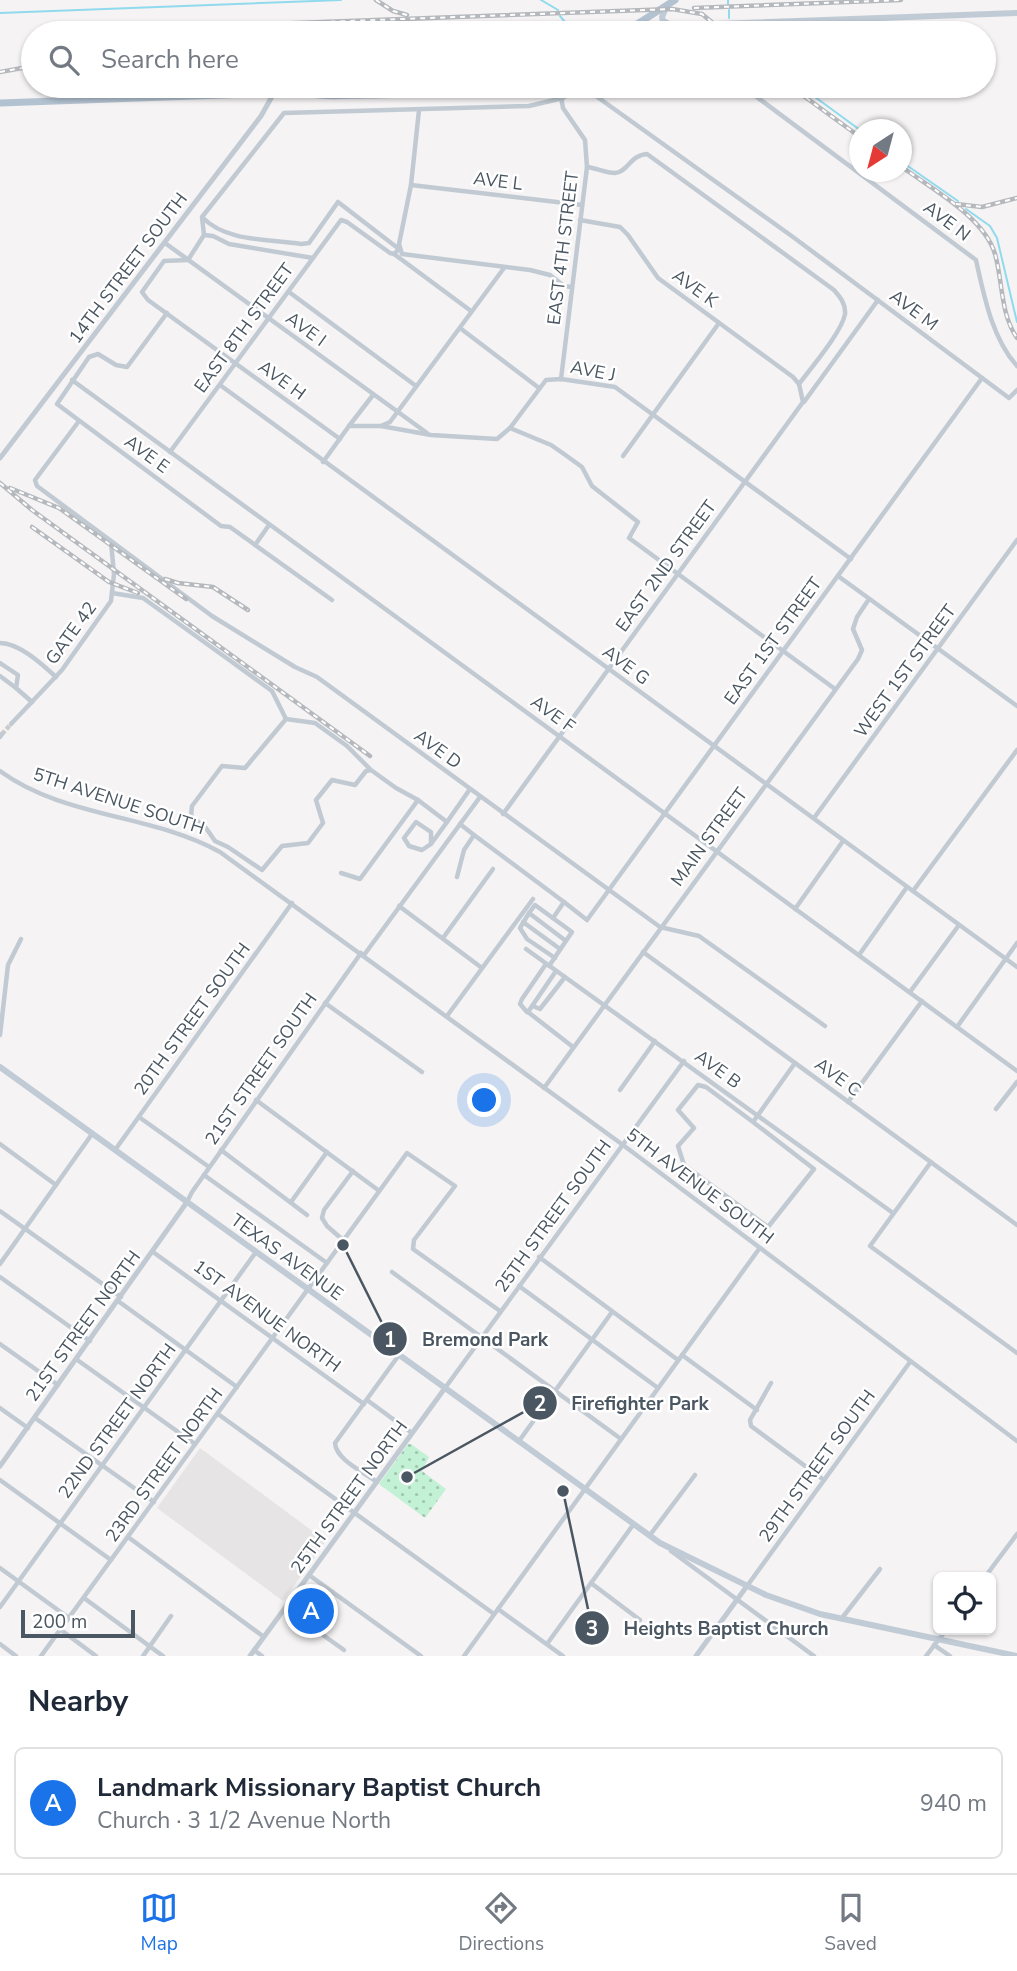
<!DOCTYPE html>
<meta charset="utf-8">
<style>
:root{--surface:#fff;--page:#f6f6f7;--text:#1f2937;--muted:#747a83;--line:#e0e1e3;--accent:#1a73e8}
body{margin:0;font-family:"Nunito Sans",sans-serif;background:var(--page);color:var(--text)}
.controls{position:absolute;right:21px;bottom:21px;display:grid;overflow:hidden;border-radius:10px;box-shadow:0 2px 5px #0004}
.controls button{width:63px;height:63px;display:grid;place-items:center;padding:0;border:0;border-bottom:2px solid var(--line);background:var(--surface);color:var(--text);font:35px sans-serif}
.compass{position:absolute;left:849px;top:119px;width:63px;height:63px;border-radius:50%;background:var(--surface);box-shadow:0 2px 5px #0004;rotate:216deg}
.scale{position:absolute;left:21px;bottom:18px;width:114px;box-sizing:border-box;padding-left:7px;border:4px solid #4a5661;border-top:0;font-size:19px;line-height:24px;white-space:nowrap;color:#4a5661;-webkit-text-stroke:5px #fff;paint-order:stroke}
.you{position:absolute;left:485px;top:1101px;width:24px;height:24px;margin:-18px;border:5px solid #fff;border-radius:50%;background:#1a73e8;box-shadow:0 0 0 10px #1a73e833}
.badge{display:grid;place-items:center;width:46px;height:46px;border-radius:50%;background:var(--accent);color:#fff;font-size:23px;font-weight:700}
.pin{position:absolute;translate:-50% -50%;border:4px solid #fff;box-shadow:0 2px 7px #0006}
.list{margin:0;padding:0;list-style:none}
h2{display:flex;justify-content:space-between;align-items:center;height:91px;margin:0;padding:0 28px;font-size:30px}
h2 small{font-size:23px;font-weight:400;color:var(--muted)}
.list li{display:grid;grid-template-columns:46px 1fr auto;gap:21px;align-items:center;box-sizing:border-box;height:112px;margin:0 14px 14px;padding:0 14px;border:2px solid var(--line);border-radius:10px}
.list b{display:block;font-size:26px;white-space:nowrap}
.list p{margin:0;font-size:23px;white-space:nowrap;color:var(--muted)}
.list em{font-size:23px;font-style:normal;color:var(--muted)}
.icon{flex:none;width:38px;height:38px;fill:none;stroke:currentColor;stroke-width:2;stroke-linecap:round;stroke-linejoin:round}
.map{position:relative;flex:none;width:1017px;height:1656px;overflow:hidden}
.search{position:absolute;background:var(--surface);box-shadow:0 2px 5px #0004;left:21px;right:21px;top:21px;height:77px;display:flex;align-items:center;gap:18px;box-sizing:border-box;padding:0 24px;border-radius:38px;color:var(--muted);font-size:26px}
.sheet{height:217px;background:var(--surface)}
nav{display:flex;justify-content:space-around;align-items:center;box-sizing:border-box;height:98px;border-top:2px solid var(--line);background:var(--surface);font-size:19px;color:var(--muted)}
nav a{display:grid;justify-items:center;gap:4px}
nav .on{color:var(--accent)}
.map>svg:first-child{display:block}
.education{fill:#e6e4e5}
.park{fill:url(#park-dots)}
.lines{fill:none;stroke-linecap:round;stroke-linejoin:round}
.stream{stroke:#90daee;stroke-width:2}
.minor-tunnel{stroke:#caccce;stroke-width:4.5;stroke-dasharray:4.5 2;stroke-linecap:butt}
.minor{stroke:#c1cad2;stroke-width:4.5}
.tertiary{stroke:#c1cad2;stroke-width:5}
.secondary{stroke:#c1cbd6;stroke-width:6}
.primary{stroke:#b3c2d1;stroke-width:7}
.rail-casing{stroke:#b5b8bd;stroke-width:4.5}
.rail{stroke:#fff;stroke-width:2;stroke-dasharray:5;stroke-linecap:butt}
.labels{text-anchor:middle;stroke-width:5;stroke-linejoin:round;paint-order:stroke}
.street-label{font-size:18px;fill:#4a5661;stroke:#fff}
.leader{fill:none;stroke:#4a5661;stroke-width:2.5}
.callout-dot{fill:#4a5661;stroke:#fff;stroke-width:2.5}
.mark-label{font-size:21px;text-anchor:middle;font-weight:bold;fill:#fff}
.callout-label{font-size:19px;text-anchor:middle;font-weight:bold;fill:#4a5661;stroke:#fff;stroke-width:5;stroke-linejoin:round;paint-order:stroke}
</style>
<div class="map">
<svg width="1017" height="1656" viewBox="0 0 1017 1656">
<defs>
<pattern id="park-dots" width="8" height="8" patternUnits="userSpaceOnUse" patternTransform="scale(1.75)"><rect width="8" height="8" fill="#c3f1d5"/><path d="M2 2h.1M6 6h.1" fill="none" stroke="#a0c6b0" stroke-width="1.8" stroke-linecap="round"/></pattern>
</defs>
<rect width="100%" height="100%" fill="#f5f3f3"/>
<!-- education -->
<path class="education" d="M200,1448L326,1541L283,1601L157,1508Z"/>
<!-- park -->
<path class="park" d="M408,1444H411L429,1457L422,1471L446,1489L425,1518L379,1484Z"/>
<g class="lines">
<!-- stream -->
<g class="stream">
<path d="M541,0L558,10"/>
<path d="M728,0V4"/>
<path d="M729,10V18"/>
<path d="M0,13L341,0"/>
<path d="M560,16L569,27L579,29L618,22"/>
<path d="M730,30L731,33"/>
<path d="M800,86L860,130"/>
<path d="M902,162L958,201"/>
<path d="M966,209L990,226L997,238L1017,322"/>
</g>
<!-- minor-tunnel -->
<path class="minor-tunnel" d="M2,734L11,724"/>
<!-- minor -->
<g class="minor">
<path d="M559,86L563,108L585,140L587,167L561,379"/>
<path d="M582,86L793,237L1009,398L1017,390"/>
<path d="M742,86L976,260C984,296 992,338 1017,366"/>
<path d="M419,110L411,185L399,244L402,254L530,270L550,275L564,286L571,287"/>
<path d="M411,185L582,205"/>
<path d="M203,218C227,242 269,239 301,244L309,243L338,202L399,249L394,254L471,311"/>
<path d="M580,220L620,227L628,235L658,278L793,377L799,384"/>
<path d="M204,235L213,236L229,244L313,258"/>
<path d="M165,243L427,433"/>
<path d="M289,292L416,386"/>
<path d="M167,313L127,367L116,365L98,354L89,357L57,404L221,526L230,527L332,600"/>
<path d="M460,328L539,388"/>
<path d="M72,380L1017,1071"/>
<path d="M220,385L1017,967"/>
<path d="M804,402L878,300"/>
<path d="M79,421L35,480L37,486L212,616L295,667L317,677L660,927L699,936L825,1026"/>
<path d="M349,426L373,395"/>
<path d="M381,426L390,422L504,268"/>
<path d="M510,428L551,445L564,454L582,467L592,486L638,522L629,538L835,689"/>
<path d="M340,439L148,300L142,292L164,261L188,260L204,235L202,217L284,113L529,106L563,98L581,86"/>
<path d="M170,452L341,220L347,222L390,253L394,254"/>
<path d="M623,456L719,323"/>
<path d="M323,462L349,426H381L431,435L497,439L510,428L546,380L561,379L615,387L851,559"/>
<path d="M255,545L269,525"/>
<path d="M838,576L1017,706"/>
<path d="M112,593L143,598L232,662L272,691L286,719"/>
<path d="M0,643C19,643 42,664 56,677"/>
<path d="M0,663L18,675L16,688L32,702"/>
<path d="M0,676L16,688"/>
<path d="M11,724L62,670L111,601L114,574L111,542"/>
<path d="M0,737L2,734"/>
<path d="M371,770L347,746L315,723L286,719L245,768L222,766L192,806L191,816L206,828L215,841L228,847L262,870L282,846L308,843L323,823L316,800L332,780L355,785L366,771L371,770L396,788L418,800"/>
<path d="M0,771C64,818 152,814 220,852L623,1145L1017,1441"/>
<path d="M503,814L803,402L799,384C810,369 842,332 845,314C846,304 840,297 834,290L647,154C630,155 628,172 615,173C606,173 596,168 587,167"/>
<path d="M814,818L1017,540"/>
<path d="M460,824L474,835"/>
<path d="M431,844V832L416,822L404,838L409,846L422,850L431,844L447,822"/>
<path d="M341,873L360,879L418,800L447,822L470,789"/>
<path d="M457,877L464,850L474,835L564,902"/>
<path d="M913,891L1017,750"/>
<path d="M399,906L482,968"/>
<path d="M795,909L843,841"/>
<path d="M529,913L520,928L527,939L555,958"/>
<path d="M553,918L564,902L587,920L982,378"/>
<path d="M523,922L560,949"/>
<path d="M443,938L493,869"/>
<path d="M526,949L893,1213"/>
<path d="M643,952L1017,1225"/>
<path d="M364,955L480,797"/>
<path d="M859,955L907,887"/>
<path d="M549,966L572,932L535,905L529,913L566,941"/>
<path d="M556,971L528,1012L573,1047"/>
<path d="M910,992L959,925"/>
<path d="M325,1003L422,1072"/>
<path d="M533,1006L540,1009L565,977"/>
<path d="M527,1012L520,1004L522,999L546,964"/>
<path d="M447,1016L533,899"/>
<path d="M957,1027L1017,943"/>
<path d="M0,1035L8,965L21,939"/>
<path d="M544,1088L858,659L862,650L853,629L857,617L869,599"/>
<path d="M620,1090L655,1041"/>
<path d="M256,1100L378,1190"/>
<path d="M848,1102L922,1001"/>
<path d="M996,1109L1017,1082"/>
<path d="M139,1117L209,1167"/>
<path d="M753,1122L706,1087L698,1085L678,1110L694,1128L678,1146L684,1165L768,1227L814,1169L753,1122L795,1063"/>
<path d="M0,1144L56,1185"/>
<path d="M115,1150L292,903"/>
<path d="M221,1150L307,1215"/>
<path d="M931,1162L870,1246L1017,1353"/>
<path d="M204,1175L327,1263"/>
<path d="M187,1202L192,1192L361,953"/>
<path d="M291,1202L327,1152"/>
<path d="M0,1211L121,1297"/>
<path d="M343,1240L327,1226L322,1218L324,1210L353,1171"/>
<path d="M153,1252L364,1404"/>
<path d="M539,1257L678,1360"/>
<path d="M0,1264L92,1134"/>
<path d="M392,1272L621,1439"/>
<path d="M0,1277L90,1341"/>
<path d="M519,1286L658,1388"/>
<path d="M118,1301L237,1387"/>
<path d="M0,1344L58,1385"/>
<path d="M682,1355L757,1410"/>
<path d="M76,1359L195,1444"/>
<path d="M771,1383L750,1420L751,1426L824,1480"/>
<path d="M445,1388L684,1061"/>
<path d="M367,1400L412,1433"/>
<path d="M0,1408L28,1428"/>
<path d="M218,1414L494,1614"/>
<path d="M35,1418L154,1502"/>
<path d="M519,1441L612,1312"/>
<path d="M0,1480L111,1560"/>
<path d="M377,1482C364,1472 336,1460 335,1443L399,1355"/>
<path d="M650,1535L695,1475"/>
<path d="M128,1537L264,1637"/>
<path d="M671,1551L814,1656"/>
<path d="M0,1568L69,1618"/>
<path d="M309,1575L421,1656"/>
<path d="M985,1577L1017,1534"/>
<path d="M591,1583L640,1620"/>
<path d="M747,1586L910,1362"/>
<path d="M84,1598L163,1656"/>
<path d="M0,1607L256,1252"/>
<path d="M285,1608L344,1650"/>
<path d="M498,1609L563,1656"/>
<path d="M842,1618L880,1569"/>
<path d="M61,1630L96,1656"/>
<path d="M0,1644L16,1656"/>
<path d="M547,1644L633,1525"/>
<path d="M934,1645L950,1656"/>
<path d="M254,1650L262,1656"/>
<path d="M41,1656L407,1153L455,1186L414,1240L413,1249L500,1311"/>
<path d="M143,1656L171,1616"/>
<path d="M464,1656L759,1249"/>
<path d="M926,1656L946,1630"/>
</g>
<!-- tertiary -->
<g class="tertiary">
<path d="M0,458L261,116L274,93"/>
<path d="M0,1466L187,1202"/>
<path d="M250,1656L445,1388"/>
<path d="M696,1656L747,1586"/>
</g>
<!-- secondary -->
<g class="secondary">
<path d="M667,5L662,17L663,21L669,24"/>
<path d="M639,23L659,30L717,24L1017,13"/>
<path d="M641,23L677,27"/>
<path d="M635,33L654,30"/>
<path d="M0,1067L660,1543L766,1595L820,1614L1017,1656"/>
</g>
<!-- primary -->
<g class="primary">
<path d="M623,33L675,0"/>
<path d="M302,92C323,98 346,95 367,95C412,94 458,94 503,86"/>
<path d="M0,103L302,92L316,89L387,86"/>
</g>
<defs>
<g id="rail">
<path d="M376,0L393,11L407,15"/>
<path d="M694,8L901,0"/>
<path d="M211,33L269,24L672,9L702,14L725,33"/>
<path d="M0,72L33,66"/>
<path d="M790,86L860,137"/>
<path d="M902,167C932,189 984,217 995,254C1003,282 1000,313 1017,338"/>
<path d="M956,204L982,207L1017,198"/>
<path d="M0,483L32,510L370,756"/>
<path d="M10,488L59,508L186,599"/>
<path d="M32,527L109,582L138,593"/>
<path d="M165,579L178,583L213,587L248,610"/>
</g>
</defs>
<!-- rail casing -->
<use href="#rail" class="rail-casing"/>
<!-- rail -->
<use href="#rail" class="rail"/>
</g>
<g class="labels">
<!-- street labels -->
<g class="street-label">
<text transform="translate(498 181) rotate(7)" y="6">AVE L</text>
<text transform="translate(947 221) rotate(37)" y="6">AVE N</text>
<text transform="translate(563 248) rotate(-83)" y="6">EAST 4TH STREET</text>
<text transform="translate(128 268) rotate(-53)" y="6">14TH STREET SOUTH</text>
<text transform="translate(695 288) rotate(36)" y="6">AVE K</text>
<text transform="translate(914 310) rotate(37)" y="6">AVE M</text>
<text transform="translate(244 328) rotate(-54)" y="6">EAST 8TH STREET</text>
<text transform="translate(306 329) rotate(36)" y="6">AVE I</text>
<text transform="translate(593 371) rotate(11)" y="6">AVE J</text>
<text transform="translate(282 380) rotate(36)" y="6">AVE H</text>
<text transform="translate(147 454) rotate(36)" y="6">AVE E</text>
<text transform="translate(666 566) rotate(-54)" y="6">EAST 2ND STREET</text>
<text transform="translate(71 633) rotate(-54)" y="6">GATE 42</text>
<text transform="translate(773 641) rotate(-54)" y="6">EAST 1ST STREET</text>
<text transform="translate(626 665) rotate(36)" y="6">AVE G</text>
<text transform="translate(905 671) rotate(-54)" y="6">WEST 1ST STREET</text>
<text transform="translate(553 714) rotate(36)" y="6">AVE F</text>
<text transform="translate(438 749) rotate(36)" y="6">AVE D</text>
<text transform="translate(119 801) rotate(18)" y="6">5TH AVENUE SOUTH</text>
<text transform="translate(709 837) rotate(-54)" y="6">MAIN STREET</text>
<text transform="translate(192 1019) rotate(-54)" y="6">20TH STREET SOUTH</text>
<text transform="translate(261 1069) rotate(-55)" y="6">21ST STREET SOUTH</text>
<text transform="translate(718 1069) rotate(36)" y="6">AVE B</text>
<text transform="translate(838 1077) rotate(36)" y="6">AVE C</text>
<text transform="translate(700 1186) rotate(37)" y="6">5TH AVENUE SOUTH</text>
<text transform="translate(553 1216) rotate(-54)" y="6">25TH STREET SOUTH</text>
<text transform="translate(287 1257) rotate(36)" y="6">TEXAS AVENUE</text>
<text transform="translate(267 1316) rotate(36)" y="6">1ST AVENUE NORTH</text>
<text transform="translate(83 1326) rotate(-54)" y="6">21ST STREET NORTH</text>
<text transform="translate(117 1421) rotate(-54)" y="6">22ND STREET NORTH</text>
<text transform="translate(164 1465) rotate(-54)" y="6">23RD STREET NORTH</text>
<text transform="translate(817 1466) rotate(-54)" y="6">29TH STREET SOUTH</text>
<text transform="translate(349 1497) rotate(-54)" y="6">25TH STREET NORTH</text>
</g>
</g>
<!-- callouts -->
<path class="leader" d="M343 1245L390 1339M407 1477L540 1403M563 1491L592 1628"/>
<g class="callout-dot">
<circle cx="343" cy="1245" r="7"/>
<circle cx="407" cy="1477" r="7"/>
<circle cx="563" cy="1491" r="7"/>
<circle cx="390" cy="1339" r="18"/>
<circle cx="540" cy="1403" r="18"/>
<circle cx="592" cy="1628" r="18"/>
</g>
<g class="mark-label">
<text x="390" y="1347">1</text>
<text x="540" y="1411">2</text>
<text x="592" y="1636">3</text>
</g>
<g class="callout-label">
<text x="485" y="1346">Bremond Park</text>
<text x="640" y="1410">Firefighter Park</text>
<text x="726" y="1635">Heights Baptist Church</text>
</g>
</svg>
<div class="controls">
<button><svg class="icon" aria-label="locate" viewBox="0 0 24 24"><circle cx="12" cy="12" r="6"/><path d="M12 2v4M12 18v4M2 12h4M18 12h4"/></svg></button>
</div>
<svg class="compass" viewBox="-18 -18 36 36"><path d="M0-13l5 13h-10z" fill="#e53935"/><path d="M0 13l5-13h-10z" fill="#747a83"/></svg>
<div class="scale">200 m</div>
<div class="you"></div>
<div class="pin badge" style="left:311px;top:1611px">A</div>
<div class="search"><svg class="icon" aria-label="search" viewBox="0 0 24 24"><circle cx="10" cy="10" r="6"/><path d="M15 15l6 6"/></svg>Search here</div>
</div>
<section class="sheet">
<h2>Nearby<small></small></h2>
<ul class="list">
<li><span class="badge">A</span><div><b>Landmark Missionary Baptist Church</b><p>Church · 3 1/2 Avenue North</p></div><em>940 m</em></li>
</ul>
</section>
<nav>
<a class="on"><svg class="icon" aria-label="map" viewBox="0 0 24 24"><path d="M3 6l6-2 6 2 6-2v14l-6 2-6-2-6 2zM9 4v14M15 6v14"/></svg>Map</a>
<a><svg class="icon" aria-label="directions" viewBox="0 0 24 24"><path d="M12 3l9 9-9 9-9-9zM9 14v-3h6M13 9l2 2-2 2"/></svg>Directions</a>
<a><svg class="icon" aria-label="saved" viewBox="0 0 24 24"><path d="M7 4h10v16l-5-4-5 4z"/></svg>Saved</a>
</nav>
